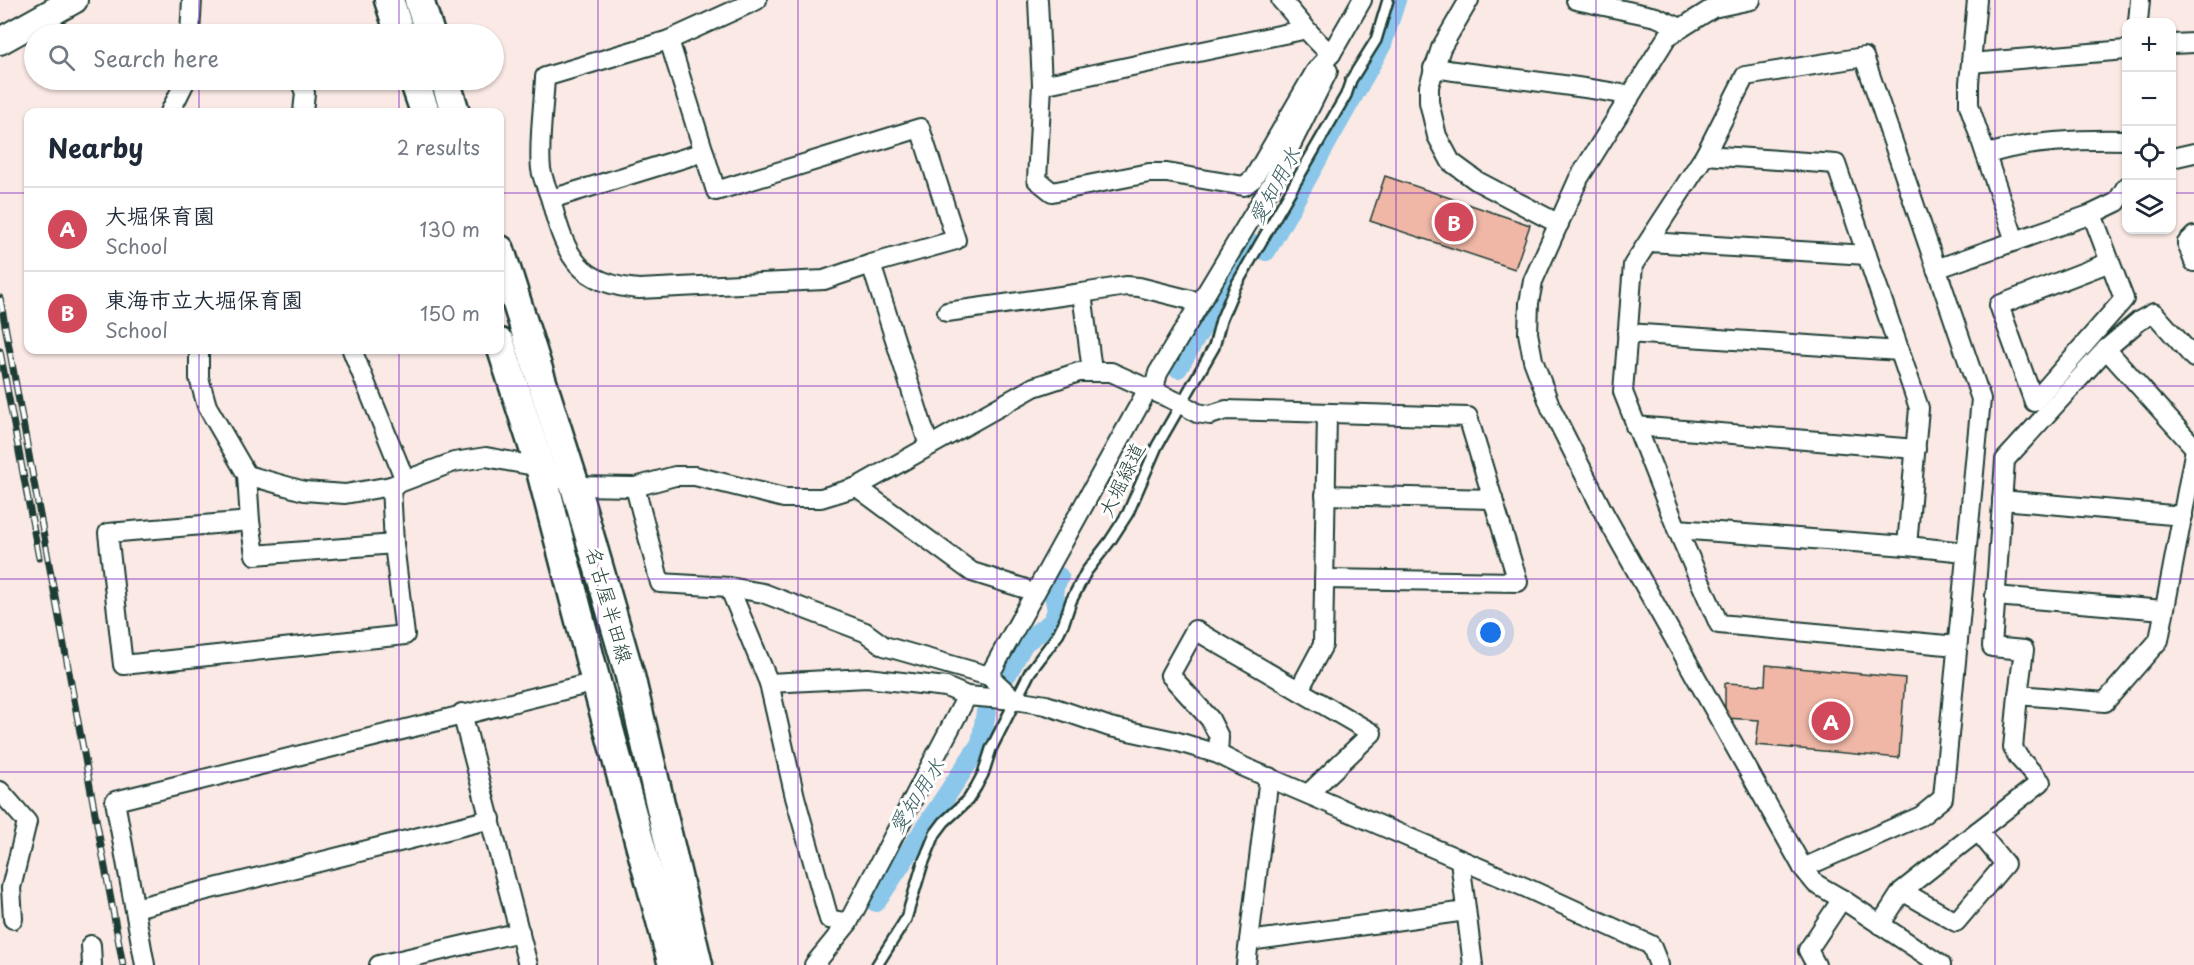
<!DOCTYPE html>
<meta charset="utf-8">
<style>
:root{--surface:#fff;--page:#f6f6f7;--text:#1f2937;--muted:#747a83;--line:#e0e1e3;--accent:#d1495b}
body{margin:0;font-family:"Playpen Sans","Klee One",sans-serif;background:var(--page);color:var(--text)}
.controls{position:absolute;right:18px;top:18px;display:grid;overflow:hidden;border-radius:12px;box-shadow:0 2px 4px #0004}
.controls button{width:54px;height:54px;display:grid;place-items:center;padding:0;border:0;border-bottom:2px solid var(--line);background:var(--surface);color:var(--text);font:30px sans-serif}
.you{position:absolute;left:1491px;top:633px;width:21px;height:21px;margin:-15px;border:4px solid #fff;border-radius:50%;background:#1a73e8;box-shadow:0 0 0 9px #1a73e833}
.badge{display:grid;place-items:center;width:39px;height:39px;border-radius:50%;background:var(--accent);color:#fff;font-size:20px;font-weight:700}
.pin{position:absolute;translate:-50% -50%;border:3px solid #fff;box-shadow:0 2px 6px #0006}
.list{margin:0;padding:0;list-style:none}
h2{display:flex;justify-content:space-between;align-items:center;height:78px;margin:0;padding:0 24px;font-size:26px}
h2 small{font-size:20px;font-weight:400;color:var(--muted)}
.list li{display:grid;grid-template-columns:39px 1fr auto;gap:18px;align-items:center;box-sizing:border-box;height:84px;padding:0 24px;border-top:2px solid var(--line)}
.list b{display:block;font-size:22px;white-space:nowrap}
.list p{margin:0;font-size:20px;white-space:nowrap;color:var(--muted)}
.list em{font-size:20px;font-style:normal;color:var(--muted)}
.icon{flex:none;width:33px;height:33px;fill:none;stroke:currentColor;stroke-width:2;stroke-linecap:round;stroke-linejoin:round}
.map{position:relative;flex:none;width:2194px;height:965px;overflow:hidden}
.search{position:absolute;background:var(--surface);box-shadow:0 2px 4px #0004;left:24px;top:24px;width:480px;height:66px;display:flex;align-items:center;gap:15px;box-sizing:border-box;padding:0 21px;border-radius:33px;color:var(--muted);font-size:22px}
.panel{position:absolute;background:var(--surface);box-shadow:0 2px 4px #0004;left:24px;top:108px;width:480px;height:246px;border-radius:12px}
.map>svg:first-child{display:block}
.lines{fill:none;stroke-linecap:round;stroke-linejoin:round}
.canal{stroke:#8ac7ea;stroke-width:20}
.building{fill:#f0b7a6;stroke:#1f3d34;stroke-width:1.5}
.service-casing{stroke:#1f3d34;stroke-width:14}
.minor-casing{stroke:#1f3d34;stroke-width:22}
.secondary-casing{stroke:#1f3d34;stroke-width:30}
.primary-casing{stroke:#1f3d34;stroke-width:33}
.service{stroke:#fff;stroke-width:9}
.minor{stroke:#fff;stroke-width:18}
.secondary{stroke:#fff;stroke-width:26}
.primary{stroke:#fff;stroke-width:28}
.rail-casing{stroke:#1f3d34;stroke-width:7}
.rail{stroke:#fff;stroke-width:4.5;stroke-dasharray:14;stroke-linecap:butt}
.grid{fill:none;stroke:#7b2cbf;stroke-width:1.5;stroke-opacity:0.55}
.labels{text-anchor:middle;stroke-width:6;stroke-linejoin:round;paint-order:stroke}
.street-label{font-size:20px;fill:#1f3d34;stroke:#fff}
.water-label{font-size:21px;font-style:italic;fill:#3a6062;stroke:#fff}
</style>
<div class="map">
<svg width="2194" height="965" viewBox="0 0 2194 965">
<rect width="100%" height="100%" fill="#fae9e4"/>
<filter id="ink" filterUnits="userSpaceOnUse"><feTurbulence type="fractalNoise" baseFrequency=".0167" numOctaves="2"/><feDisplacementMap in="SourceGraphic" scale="12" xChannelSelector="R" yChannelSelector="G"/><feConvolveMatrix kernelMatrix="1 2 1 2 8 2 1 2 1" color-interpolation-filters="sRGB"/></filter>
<g filter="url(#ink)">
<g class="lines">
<!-- canal -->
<g class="canal">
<path d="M1178,368L1251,244L1266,251L1382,44L1396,0"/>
<path d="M1007,674L1024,643L1052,622L1057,611L1053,589L1059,577"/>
<path d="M876,902L981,743L986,712"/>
</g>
</g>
<!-- building -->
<g class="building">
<path d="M1385,176L1530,225L1515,269L1370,221Z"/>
<path d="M1766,665L1905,678L1899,758L1756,745L1759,720L1725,718V683L1765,685Z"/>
</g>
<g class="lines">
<defs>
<path id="service" d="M877,965L906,919L922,866L935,834L944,822L968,800L976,787L983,774L991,749L1030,672L1057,636L1064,622L1071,601L1086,572L1110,541L1128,513L1157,446L1214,347L1221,320L1235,287L1346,95L1351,80L1376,40L1388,0"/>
<g id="minor">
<path d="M757,0L669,40L716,191L920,128L956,240L871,264L929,446"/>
<path d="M1038,0L1042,85L1037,180L1052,192L1149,173H1167L1244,186L1253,179L1315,72L1321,65"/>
<path d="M1281,0C1298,18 1312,39 1331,54"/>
<path d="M1469,0L1441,48L1429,86V102L1437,136L1451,162L1477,181L1559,224"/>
<path d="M1576,0L1656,17L1681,28"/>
<path d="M1751,0L1713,8L1667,37L1579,178L1533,281L1529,303L1528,333L1533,360L1551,408L1605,515L1803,868L1816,884L1842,899L1941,965"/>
<path d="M1977,0L1969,83V105L2015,241"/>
<path d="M2138,22L2140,0"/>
<path d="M190,34L192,0"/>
<path d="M669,40L545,77C544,103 538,144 541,169C543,181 549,192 552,204C566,257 579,284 639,289L824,280L871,264"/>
<path d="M2172,44L2194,43"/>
<path d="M1971,63L2126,50"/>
<path d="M1433,68C1496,77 1559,83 1622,94L1629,99"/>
<path d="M300,80L305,93L303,112"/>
<path d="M1042,85L1298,31L1304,26"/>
<path d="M170,112L186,80"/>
<path d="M1705,155L1836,164L1919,408L1907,546"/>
<path d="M1986,155C2023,141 2086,139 2126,140"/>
<path d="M2172,158L2194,153"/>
<path d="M551,199L704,152"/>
<path d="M2092,214L2124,299L2034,402L1999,305L2110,262"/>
<path d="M2194,236L2187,243L2194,262"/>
<path d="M1649,242L1867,255"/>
<path d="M1936,269L2092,214L2117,202L2126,187"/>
<path d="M1082,293L1126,286L1139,287L1199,302"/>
<path d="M947,312L1082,293L1092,371"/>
<path d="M1627,333L1900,351"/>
<path d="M2106,349L2194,447"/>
<path d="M199,350V378L207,406L247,475L250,521L108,533L123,665L405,635L394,544L391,486"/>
<path d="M352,350L405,480"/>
<path d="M2194,358L2154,313L2139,321L2106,349L2005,460L1992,647L2024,650L2018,695L2105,702L2159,640L2194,454"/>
<path d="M1153,392L1158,373L1271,185L1328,71L1321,65L1331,54L1362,0"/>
<path d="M1635,426L1916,449"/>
<path d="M247,475L304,491L345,494L391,486L454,462L486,457L540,467L575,486L635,487L675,476H695L784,498H821L857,487L1034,387L1079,372H1111L1182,404L1197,413L1210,415L1226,410L1468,417L1518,582L1324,579"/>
<path d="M635,487L660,583L729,587L763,593L865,632L884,646L989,676L1015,700L967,696L946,687L867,678L769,683"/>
<path d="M857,487L972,572L1023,588"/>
<path d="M1325,495L1493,499"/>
<path d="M2002,500L2183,516"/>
<path d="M250,521L255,555L394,544"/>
<path d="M1677,529L1907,546L1965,552"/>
<path d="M729,587L769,683L795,797L829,919L848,923"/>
<path d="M1995,596L2164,610"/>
<path d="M989,676L1148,389"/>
<path d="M1299,690L1323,645L1327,414"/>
<path d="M1015,700L1046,705L1110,727L1175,741L1218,754L1244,767L1529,889L1651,945L1659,965"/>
<path d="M462,713L528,965"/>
<path d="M1218,754L1219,737L1210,719L1170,675L1195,630L1372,733L1308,794"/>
<path d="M0,791L27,822L11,888L13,919"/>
<path d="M1978,831L2041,782L2019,758L2013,748L2018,695"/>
<path d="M1460,860L1473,965"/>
<path d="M1803,868L1921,816L1943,798L1981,399L1864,57L1745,76L1705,155L1633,265L1623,392L1677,529L1719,624L1957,646"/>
<path d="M135,908L491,819"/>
<path d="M1880,925L1902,891L1978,831L2005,864L1956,922L1902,891"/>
<path d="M1249,941L1466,911"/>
<path d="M91,945L92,965"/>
<path d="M145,965L115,801L596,682"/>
<path d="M379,965L520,932"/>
<path d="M814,965L848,923L967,696"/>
<path d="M1246,965L1269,777"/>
<path d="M1816,965L1808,950L1842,899"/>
</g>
<path id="secondary" d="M0,41L74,0"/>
<g id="primary">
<path d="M389,0L400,34"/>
<path d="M419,0L430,34"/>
<path d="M414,80L425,112"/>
<path d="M445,80L455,112"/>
<path d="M500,250L575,486L630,676L698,965"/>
<path d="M500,343L540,467L596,682L673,965"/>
</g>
</defs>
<!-- service casing -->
<use href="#service" class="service-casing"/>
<!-- minor casing -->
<use href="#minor" class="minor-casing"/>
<!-- secondary casing -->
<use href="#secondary" class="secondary-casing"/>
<!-- primary casing -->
<use href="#primary" class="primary-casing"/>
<!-- service -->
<use href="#service" class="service"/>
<!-- minor -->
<use href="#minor" class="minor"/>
<!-- secondary -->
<use href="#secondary" class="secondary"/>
<!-- primary -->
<use href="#primary" class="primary"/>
<defs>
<g id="rail">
<path d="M0,298L123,965"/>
<path d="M0,351L39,558"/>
</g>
</defs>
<!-- rail casing -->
<use href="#rail" class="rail-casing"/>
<!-- rail -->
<use href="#rail" class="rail"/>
</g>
</g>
<!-- grid -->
<path class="grid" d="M199,0V34M399,0V34M598,0V965M798,0V965M997,0V965M1197,0V965M1396,0V965M1596,0V965M1795,0V965M1995,0V965M199,80V112M399,80V112M0,193H28M500,193H2126M2172,193H2194M199,350V965M399,350V965M0,386H2194M0,579H2194M0,772H2194"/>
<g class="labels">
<!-- street labels -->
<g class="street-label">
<text transform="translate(1122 480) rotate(-64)" y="7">大堀緑道</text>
<text transform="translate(609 605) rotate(74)" y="7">名古屋半田線</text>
</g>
<!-- water labels -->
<g class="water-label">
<text transform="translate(1275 186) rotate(-61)" y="7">愛知用水</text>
<text transform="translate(917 796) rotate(-57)" y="7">愛知用水</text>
</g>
</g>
</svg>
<div class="controls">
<button>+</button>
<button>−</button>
<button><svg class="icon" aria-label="locate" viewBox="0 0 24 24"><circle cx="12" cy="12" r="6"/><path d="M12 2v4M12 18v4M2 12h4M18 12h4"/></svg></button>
<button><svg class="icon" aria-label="layers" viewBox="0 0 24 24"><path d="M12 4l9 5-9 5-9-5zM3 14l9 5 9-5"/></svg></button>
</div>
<div class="you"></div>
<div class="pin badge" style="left:1831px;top:721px">A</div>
<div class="pin badge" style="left:1454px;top:222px">B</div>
<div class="search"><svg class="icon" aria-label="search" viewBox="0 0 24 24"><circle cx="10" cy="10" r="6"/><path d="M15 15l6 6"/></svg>Search here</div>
<section class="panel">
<h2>Nearby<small>2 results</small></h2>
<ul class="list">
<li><span class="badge">A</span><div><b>大堀保育園</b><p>School</p></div><em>130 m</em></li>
<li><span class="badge">B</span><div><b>東海市立大堀保育園</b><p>School</p></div><em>150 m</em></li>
</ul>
</section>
</div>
